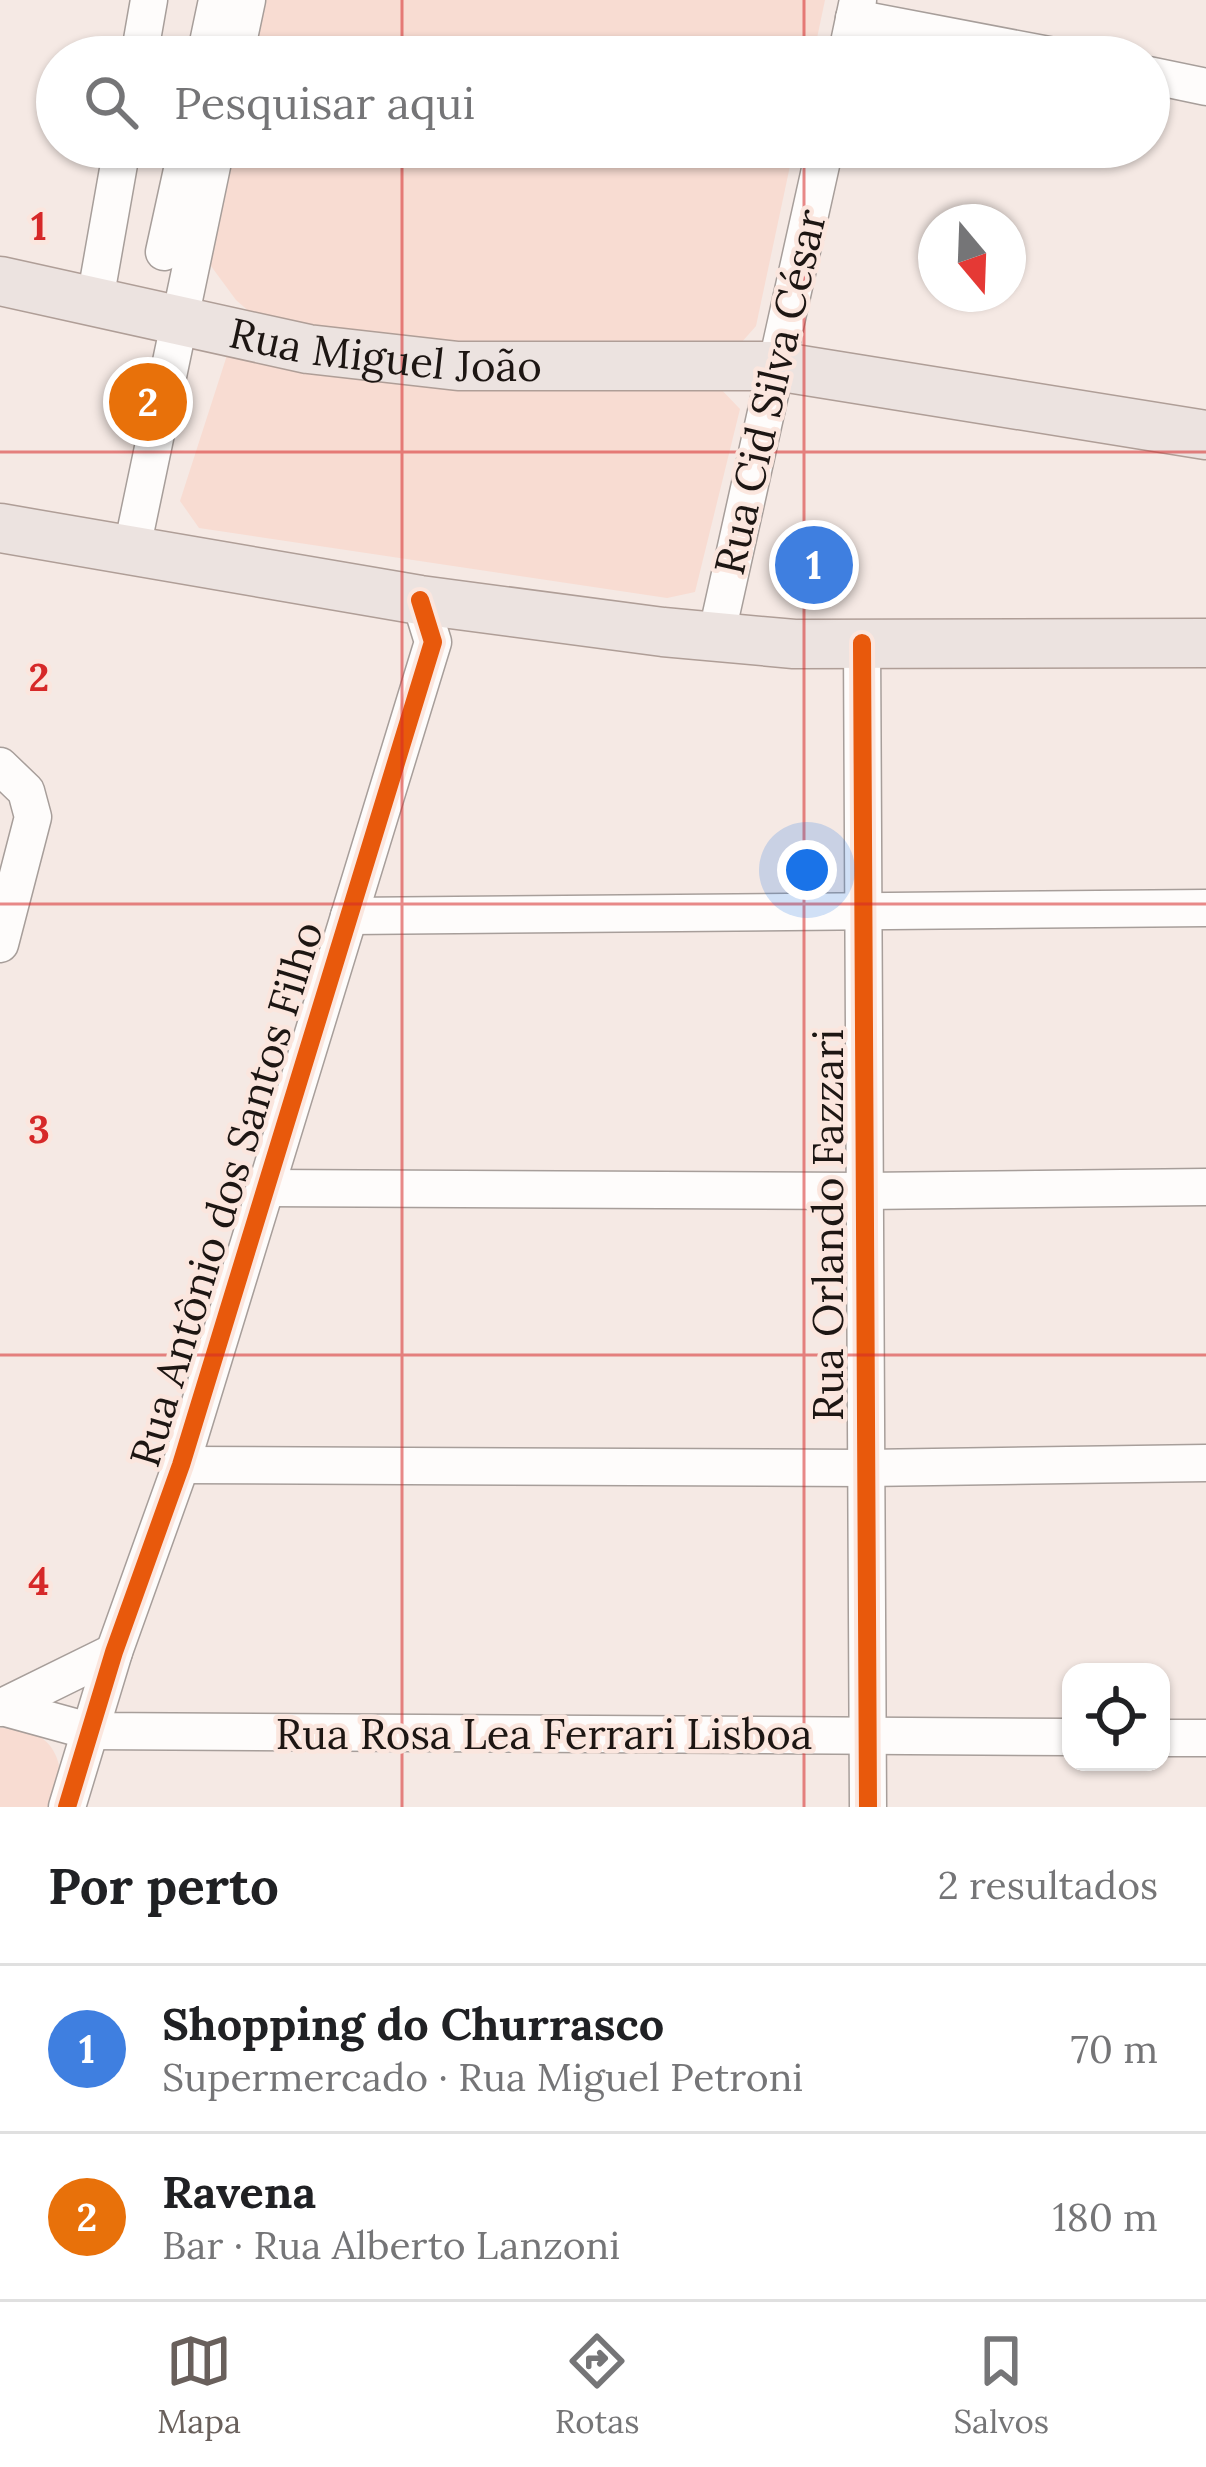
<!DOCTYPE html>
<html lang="pt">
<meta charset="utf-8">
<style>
:root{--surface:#fff;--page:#f6f6f6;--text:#202124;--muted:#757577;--line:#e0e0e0;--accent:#69605c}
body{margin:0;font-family:Lora,serif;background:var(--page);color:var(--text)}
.controls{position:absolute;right:36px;bottom:36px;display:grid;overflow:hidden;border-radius:24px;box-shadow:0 3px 9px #0004}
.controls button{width:108px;height:108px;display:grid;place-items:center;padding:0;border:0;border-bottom:3px solid var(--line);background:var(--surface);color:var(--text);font:60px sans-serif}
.compass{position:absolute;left:918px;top:204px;width:108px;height:108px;border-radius:50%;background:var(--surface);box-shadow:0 3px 9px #0004;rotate:161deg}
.you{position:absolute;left:807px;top:870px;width:42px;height:42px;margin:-30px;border:9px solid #fff;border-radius:50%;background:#1a73e8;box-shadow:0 0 0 18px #1a73e833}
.badge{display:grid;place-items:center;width:78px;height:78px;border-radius:50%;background:var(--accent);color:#fff;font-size:39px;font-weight:700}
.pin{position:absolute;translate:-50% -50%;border:6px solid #fff;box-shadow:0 3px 12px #0006}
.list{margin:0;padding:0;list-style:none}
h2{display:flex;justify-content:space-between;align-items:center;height:156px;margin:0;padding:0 48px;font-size:51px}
h2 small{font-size:39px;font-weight:400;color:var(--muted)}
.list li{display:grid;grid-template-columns:78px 1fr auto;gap:36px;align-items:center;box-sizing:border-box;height:168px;padding:0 48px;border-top:3px solid var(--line)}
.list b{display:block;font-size:45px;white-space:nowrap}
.list p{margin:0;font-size:39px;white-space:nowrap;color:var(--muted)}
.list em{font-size:39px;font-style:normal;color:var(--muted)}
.icon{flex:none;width:66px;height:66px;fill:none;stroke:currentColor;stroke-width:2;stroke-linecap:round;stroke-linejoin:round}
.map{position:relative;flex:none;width:1206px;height:1807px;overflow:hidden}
.search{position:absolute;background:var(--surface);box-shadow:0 3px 9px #0004;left:36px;right:36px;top:36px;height:132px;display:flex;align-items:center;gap:30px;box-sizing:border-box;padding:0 42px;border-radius:66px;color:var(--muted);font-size:45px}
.sheet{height:492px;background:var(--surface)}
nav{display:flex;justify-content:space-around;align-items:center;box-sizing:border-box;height:168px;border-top:3px solid var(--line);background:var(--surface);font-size:33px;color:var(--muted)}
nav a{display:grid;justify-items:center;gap:6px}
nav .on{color:var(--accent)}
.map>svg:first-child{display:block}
.green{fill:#f8dcd2}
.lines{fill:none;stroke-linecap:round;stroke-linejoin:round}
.minor-casing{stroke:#a79e9a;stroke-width:39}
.major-casing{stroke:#af9e97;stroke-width:51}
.minor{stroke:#fefcfb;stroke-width:36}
.major{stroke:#ece3e0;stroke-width:48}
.cycleway-casing{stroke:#fbe6de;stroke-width:26}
.cycleway{stroke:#e8590c;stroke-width:18}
.grid{fill:none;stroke:#d62828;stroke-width:3;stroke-opacity:0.55}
.labels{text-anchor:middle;stroke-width:9;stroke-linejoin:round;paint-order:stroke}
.street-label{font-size:42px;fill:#1d1613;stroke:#fbe6de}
.grid-label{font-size:39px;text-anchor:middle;font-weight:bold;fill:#d62828;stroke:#fbe6de;stroke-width:9;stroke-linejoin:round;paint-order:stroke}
</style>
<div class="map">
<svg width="1206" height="1807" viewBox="0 0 1206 1807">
<rect width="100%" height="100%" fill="#f5e9e4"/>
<!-- green -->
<g class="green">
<path d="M260,0H825L813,57H249Z"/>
<path d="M230,147H794L756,326L741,343L466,358L252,314L236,300L208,262Z"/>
<path d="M229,349L462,390L717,385L740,409L695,592L667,598L199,528L180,501Z"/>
<path d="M0,1728C58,1729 62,1759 63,1807H0Z"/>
</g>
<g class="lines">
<defs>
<g id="minor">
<path d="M854,18L1059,57"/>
<path d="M139,57L149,0"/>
<path d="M205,57L217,0"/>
<path d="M235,57L247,0"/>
<path d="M846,57L858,0"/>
<path d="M1149,75L1206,87"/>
<path d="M164,252L187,147"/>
<path d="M95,300L122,147"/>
<path d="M132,548L216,147"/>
<path d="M716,637L825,147"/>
<path d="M862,643L868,1807"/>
<path d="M0,766L26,791L33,817L0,944"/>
<path d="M349,916L1206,908"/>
<path d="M264,1188L864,1191L1206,1187"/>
<path d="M181,1465L866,1468L1206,1463"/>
<path d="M2,1707L89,1731L1071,1737"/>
<path d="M0,1708L114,1652"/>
<path d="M1161,1738H1206"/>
<path d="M67,1807L114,1652L181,1465L433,642L420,600"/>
</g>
<g id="major">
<path id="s1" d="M0,281L308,349L458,366H776L1206,435"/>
<path d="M0,528L420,600L663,632L794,644L1206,643"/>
</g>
</defs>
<!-- minor casing -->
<use href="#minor" class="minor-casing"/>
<!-- major casing -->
<use href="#major" class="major-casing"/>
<!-- minor -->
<use href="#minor" class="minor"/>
<!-- major -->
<use href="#major" class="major"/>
<defs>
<g id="cycleway">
<path d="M862,643L868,1807"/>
<path d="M67,1807L114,1652L181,1465L433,642L420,600"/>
</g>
</defs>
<!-- cycleway casing -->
<use href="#cycleway" class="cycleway-casing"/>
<!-- cycleway -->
<use href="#cycleway" class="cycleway"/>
</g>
<!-- grid -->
<path class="grid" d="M402,0V57M804,0V57M402,147V1807M804,147V1807M0,452H1206M0,904H1206M0,1355H1206"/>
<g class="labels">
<!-- street labels -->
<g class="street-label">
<text dy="15" stroke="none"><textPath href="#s1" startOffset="393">Rua Miguel João</textPath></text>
<text transform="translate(770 392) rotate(-77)" y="15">Rua Cid Silva César</text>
<text transform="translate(226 1194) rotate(-73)" y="15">Rua Antônio dos Santos Filho</text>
<text transform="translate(828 1225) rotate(-90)" y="15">Rua Orlando Fazzari</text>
<text x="544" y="1749">Rua Rosa Lea Ferrari Lisboa</text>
</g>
</g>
<g class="grid-label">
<text x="39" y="240">1</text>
<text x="39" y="691">2</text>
<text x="39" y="1143">3</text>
<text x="39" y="1595">4</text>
</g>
</svg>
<div class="controls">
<button><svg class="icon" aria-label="locate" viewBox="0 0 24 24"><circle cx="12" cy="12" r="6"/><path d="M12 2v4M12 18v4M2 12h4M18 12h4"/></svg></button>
</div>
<svg class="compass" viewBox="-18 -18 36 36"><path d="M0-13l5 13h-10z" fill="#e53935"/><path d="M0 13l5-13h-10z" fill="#757577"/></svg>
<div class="you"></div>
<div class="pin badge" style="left:814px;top:565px;background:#3f7fe0">1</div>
<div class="pin badge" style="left:148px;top:402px;background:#e8710a">2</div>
<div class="search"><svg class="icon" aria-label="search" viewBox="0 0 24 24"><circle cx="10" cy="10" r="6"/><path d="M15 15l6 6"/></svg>Pesquisar aqui</div>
</div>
<section class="sheet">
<h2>Por perto<small>2 resultados</small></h2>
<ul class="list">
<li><span class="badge" style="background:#3f7fe0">1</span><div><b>Shopping do Churrasco</b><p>Supermercado · Rua Miguel Petroni</p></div><em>70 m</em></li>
<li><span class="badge" style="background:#e8710a">2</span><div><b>Ravena</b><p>Bar · Rua Alberto Lanzoni</p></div><em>180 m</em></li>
</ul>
</section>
<nav>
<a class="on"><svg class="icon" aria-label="map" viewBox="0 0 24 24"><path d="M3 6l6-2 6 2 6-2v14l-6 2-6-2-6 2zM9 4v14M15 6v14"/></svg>Mapa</a>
<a><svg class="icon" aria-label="directions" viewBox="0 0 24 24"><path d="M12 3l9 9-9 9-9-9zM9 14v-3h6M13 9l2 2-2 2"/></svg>Rotas</a>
<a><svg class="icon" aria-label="saved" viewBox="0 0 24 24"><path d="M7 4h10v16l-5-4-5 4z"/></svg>Salvos</a>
</nav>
